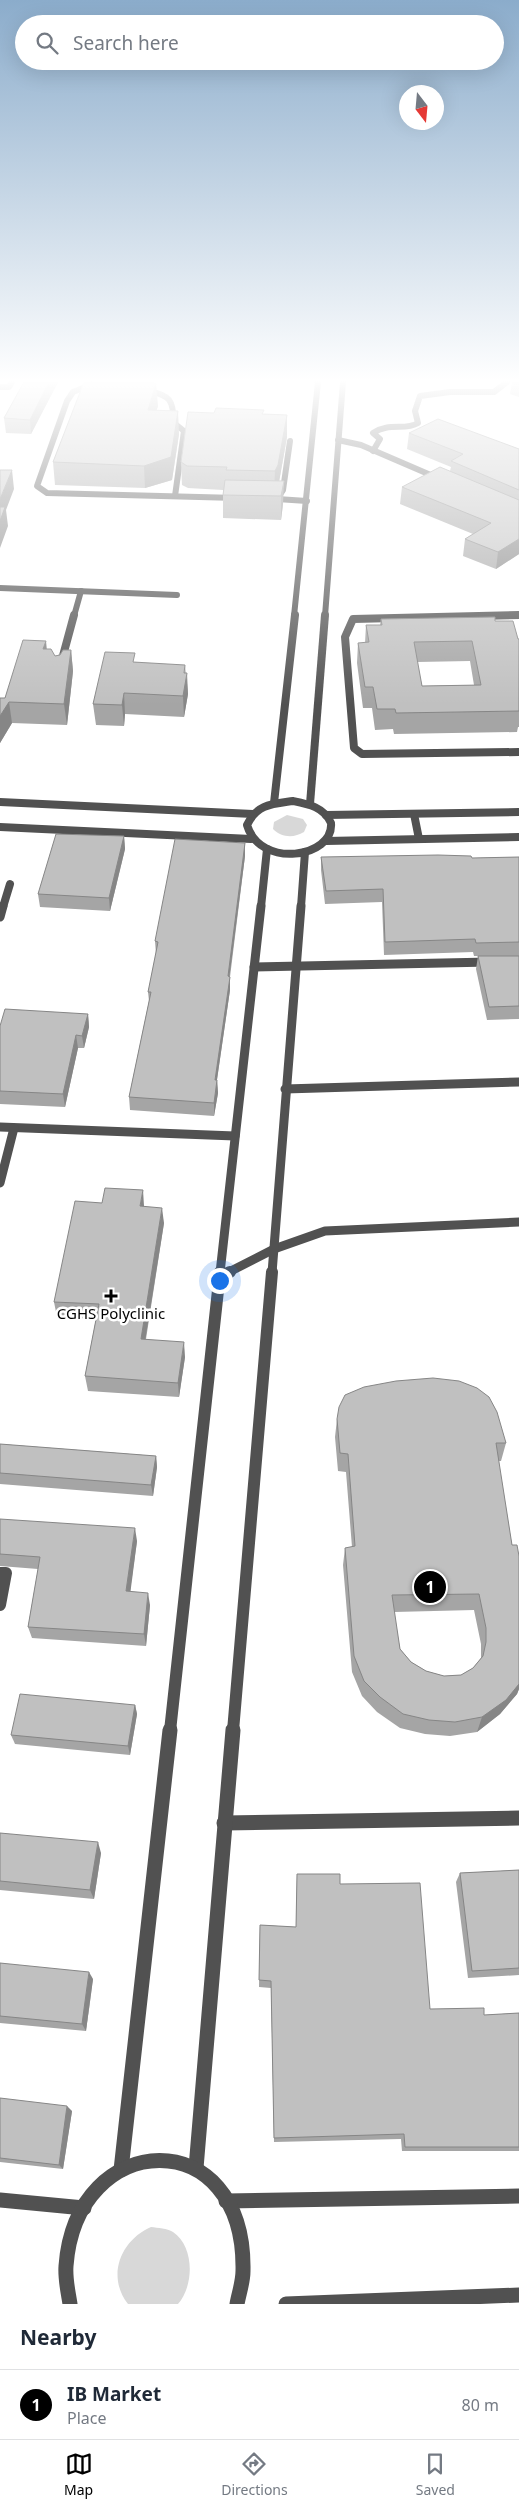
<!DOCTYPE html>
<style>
:root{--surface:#fff;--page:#f6f6f7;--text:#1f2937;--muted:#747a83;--line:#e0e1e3;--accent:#000}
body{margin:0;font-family:"Noto Sans",sans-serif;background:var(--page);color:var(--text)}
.compass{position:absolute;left:399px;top:85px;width:45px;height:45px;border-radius:50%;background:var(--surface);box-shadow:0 5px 20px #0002;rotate:164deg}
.you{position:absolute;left:219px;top:1280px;width:18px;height:18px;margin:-12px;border:4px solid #fff;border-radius:50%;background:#1a73e8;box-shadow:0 0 0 8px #1a73e833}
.badge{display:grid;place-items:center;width:32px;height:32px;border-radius:50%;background:var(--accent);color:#fff;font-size:16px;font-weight:700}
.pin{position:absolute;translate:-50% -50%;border:2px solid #fff;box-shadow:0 1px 5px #0006}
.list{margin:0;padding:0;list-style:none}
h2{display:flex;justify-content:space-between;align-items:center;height:65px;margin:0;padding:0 20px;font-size:21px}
h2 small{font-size:16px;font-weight:400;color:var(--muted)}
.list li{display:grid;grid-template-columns:32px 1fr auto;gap:15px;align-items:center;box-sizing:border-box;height:70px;padding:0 20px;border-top:1px solid var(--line)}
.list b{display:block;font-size:19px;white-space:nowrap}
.list p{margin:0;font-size:16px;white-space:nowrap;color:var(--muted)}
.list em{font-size:16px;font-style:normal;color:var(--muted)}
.icon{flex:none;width:28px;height:28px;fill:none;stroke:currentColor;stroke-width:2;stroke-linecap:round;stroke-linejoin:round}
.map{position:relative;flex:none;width:519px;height:2304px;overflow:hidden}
.search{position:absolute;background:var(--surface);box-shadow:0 5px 20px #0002;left:15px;right:15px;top:15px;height:55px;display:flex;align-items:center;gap:12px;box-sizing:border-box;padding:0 18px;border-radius:28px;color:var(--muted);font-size:19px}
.sheet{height:135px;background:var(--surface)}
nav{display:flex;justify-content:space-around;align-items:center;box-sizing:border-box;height:70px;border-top:1px solid var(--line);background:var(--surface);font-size:14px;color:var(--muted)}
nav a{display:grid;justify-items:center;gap:2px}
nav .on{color:var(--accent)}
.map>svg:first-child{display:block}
.green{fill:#d8d8d8}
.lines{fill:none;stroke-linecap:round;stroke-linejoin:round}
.service-far3{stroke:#515151;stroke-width:6}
.service-far2{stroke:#515151;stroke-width:8}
.service-far1{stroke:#515151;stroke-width:9}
.service{stroke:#515151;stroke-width:12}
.minor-far2{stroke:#515151;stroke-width:9}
.minor-far1{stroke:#515151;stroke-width:12}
.minor{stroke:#515151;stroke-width:15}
.tertiary-far4{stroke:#515151;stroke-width:6}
.tertiary-far3{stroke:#515151;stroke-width:8}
.tertiary-far2{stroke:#515151;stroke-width:9}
.tertiary-far1{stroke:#515151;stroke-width:12}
.tertiary{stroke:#515151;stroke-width:15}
.wall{fill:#a5a5a5;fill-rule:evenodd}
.shaded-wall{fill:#868686}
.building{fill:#c0c0c0;stroke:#868686;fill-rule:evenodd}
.poi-dot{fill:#000;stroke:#fff;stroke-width:2}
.labels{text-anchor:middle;stroke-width:5;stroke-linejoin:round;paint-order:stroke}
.poi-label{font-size:15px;fill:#000;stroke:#fff}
</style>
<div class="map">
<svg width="519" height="2304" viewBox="0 0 519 2304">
<rect width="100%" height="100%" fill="#fff"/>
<!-- green -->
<g class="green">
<path d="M287,815L303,819L307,825L304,832C294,838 282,838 273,829L274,822Z"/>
<path d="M151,2227C158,2228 167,2228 173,2232C195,2247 194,2286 178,2304H128C106,2276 121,2240 151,2227Z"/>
</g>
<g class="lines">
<!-- service-far3 -->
<g class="service-far3">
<path d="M91,382L90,385L73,392L67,401L37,486L47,493L237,498"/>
<path d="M0,387H9L12,382"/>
<path d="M145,389C169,397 173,396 174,423L184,431L175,496"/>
<path d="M338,440L361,445L440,479"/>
<path d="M373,451L380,439L373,433C389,422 405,431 418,423L415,411L420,396L450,392H494L507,382"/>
<path d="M279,496L283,490L290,441"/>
<path d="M277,499L307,501"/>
<path d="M0,588L177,595"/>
<path d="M74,616L81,591"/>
<path d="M486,616L519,615"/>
</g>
<!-- service-far2 -->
<g class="service-far2">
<path d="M519,615L353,619L345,637L354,748L362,754L519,752"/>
<path d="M61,663L74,615"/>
<path d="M3,907L10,884"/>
</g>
<!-- service-far1 -->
<g class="service-far1">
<path d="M0,917L3,906"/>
<path d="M0,1127L235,1136"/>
<path d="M0,1183L14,1128"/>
</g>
<!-- service -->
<path class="service" d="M0,1573H6L0,1605"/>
<!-- minor-far2 -->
<g class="minor-far2">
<path d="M254,967L490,962"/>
<path d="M285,1089L519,1082"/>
<path d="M227,1273L274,1249L325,1231L519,1222"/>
</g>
<!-- minor-far1 -->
<path class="minor-far1" d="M219,1277L230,1272"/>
<!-- minor -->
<path class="minor" d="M224,1823L519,1818"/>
<!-- tertiary-far4 -->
<g class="tertiary-far4">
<path d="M294,616L318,382"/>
<path d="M325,616L343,382"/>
</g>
<!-- tertiary-far3 -->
<g class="tertiary-far3">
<path d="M293,801C308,804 324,807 331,823C334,858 260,869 247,825C257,804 272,804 293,801Z"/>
<path d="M0,802L253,814"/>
<path d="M274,803L295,615"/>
<path d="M310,804L325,615"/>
<path d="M414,814L419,839"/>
<path d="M326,815L519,812"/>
<path d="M0,827L251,839"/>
<path d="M326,841L519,837"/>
<path d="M261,907L267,849"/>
<path d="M301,907L305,852"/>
</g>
<!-- tertiary-far2 -->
<g class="tertiary-far2">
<path d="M220,1273L261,906"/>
<path d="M272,1273L301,906"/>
</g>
<!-- tertiary-far1 -->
<g class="tertiary-far1">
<path d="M170,1731L220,1272"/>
<path d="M233,1731L272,1272"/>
</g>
<!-- tertiary -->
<g class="tertiary">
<path d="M196,2168L233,1730"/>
<path d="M121,2170L170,1730"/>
<path d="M0,2200L84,2208"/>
<path d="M226,2201L519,2196"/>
<path d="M70,2304C68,2291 65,2279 66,2266C76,2128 246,2121 243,2271C243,2282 239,2293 237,2304"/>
<path d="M286,2304L519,2295"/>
</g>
</g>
<!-- wall -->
<g class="wall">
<path d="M24,382H58L31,434L6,433L4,418Z"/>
<path d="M519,382V397L510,394L512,383Z"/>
<path d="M158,406L156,411L179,434L172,480L145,488L55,485L53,462Z"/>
<path d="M264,414L287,415V437L279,481L283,504L281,520L223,518V490L188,488L182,485L181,462Z"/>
<path d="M409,433L519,449V554L496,569L463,556L465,539L473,534L400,504L402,487L450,471L451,467L407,449Z"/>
<path d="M381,619L495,621L518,639H519V727H518L517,732L394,734L393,729L375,730L372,708H363L357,663L358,643H365L366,625H380ZM470,661L474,685L422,686L417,662Z"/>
<path d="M47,649L55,656L71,650L73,671L67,725L12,723L0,743V698H5Z"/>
<path d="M135,662L186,673L188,694L184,717L125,714L124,726L96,725L93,704Z"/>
<path d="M124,836L125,849L110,911L40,907L38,894Z"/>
<path d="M245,843V856L230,977V990L217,1080L218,1093L214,1116L130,1110L129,1097L149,1001L148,992L156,954L155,941Z"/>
<path d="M321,857L472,858L519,857V956H474L473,952L384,955L382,902L325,904L321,870Z"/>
<path d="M478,956H519V1019L487,1020L476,969Z"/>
<path d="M88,1014L89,1027L84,1048H78L65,1107L0,1104V1026Z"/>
<path d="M144,1206L164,1223L146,1339L185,1357L179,1397L88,1391L85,1376L96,1319L57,1317L54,1302Z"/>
<path d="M337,1419L506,1443L501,1461H498L512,1545L519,1556V1689L517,1694L500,1714L477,1732L450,1736L425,1734L400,1728L377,1712L362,1696L352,1672L343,1565L345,1548L352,1547L346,1472L338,1471L335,1437ZM474,1610L481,1644V1658L473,1668L461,1675L444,1676L426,1671L411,1662L400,1649L394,1612Z"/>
<path d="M0,1444L156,1456L157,1467L153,1496L0,1484Z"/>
<path d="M0,1519L137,1541L130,1591L150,1605L146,1646L32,1638L28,1627L38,1569L0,1566Z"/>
<path d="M135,1705L137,1714L130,1755L15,1744L11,1735Z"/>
<path d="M0,1833L101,1853L94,1899L0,1890Z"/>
<path d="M519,1870V1975L468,1978L456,1882L460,1873Z"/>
<path d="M297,1874L340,1884L430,2009L484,2015L519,2013V2151H402L401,2139L274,2142L271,1988L259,1987L260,1925L296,1927Z"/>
<path d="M0,1963L93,1979L86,2031L0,2023Z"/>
<path d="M0,2098L72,2111L63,2169L0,2162Z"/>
</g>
<!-- shaded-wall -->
<g class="shaded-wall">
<path d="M49,382H58L31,434L30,420Z"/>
<path d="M156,384L158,406L149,433L148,410Z"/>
<path d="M178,411L179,434L172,480L145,488L144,466Z"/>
<path d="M287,415V437L278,488L274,494L275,471Z"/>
<path d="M12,470L14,489L6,510L8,526L0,548V499Z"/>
<path d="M284,481L283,504L281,520V496Z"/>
<path d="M519,539V554L496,569L498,552Z"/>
<path d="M46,641L48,662L43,649Z"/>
<path d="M71,650L73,671L67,725L64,704Z"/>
<path d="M185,665L186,680L187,673L188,694L184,717L183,696Z"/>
<path d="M124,693L125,714L124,726L122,705Z"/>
<path d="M9,702L12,723L0,743V716Z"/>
<path d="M124,836L125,849L110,911L109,898Z"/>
<path d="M245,843V856L228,987L230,977V990L215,1093V1080Z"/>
<path d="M88,1014L89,1027L84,1048L82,1036Z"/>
<path d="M76,1035L78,1048L65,1107L63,1094Z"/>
<path d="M217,1080L218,1093L214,1116V1103Z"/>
<path d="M143,1190L144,1206L141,1222L140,1206Z"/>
<path d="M162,1208L164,1223L143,1354L141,1339Z"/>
<path d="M184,1342L185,1357L179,1397L178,1383Z"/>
<path d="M156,1456L157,1467L153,1496L151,1485Z"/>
<path d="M135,1528L137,1541L129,1603L126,1591Z"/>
<path d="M148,1593L150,1605L146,1646L144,1634Z"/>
<path d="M519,1684V1689L517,1694L500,1714L477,1732L482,1717Z"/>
<path d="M135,1705L137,1714L130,1755L128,1746Z"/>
<path d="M98,1842L101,1853L94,1899L90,1890Z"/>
<path d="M89,1972L93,1979L86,2031L82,2024Z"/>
<path d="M67,2106L72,2111L63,2169L59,2165Z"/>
</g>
<!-- building -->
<g class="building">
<path d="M24,382H49L30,420L4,418Z"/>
<path d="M84,382H152L156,384L148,410L178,411L171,457L144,466L53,462Z"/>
<path d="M519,382V385L512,383V382Z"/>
<path d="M216,408L264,410L262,414L287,415L278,465L275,471L226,470L227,467L187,466L181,462L188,412L214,413Z"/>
<path d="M438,419L519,449V490L451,461L463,454L409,433Z"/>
<path d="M440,467L519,500V539L498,552L465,539L491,523L402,487Z"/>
<path d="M0,470H12L0,499Z"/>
<path d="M225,480L284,481L281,496L223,495Z"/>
<path d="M0,507H5L0,521Z"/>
<path d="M495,617V621H513L518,639H519V711L396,713L395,709H377L373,687H365L358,643L369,642L366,625H382L381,619ZM472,641L481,685L422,686L414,642Z"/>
<path d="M23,640L46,641L43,649H51L55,656L60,655L63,650H71L64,704L9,702L0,716V698H5Z"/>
<path d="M105,652L135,653L133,662L185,665L184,673H187L183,696L124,693L122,705L93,704Z"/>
<path d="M56,834L124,836L109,898L38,894Z"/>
<path d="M175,839L245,843L228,976L230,977L215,1080H217L214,1103L129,1097L151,992H148L158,942L155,941Z"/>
<path d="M438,855L471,856L472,858L519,857V942L476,943L475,939L385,942L383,889L326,891L321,857Z"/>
<path d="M478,956H519V1006L489,1007Z"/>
<path d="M5,1009L88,1014L82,1036L76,1035L63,1094L0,1091V1026Z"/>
<path d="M105,1188L143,1190L140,1206L162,1208L141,1339L184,1342L178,1383L85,1376L99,1304L54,1302L75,1201L102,1203Z"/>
<path d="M433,1378L459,1381L477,1388L489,1397L497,1412L506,1443H496L512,1545H517L519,1556V1684L506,1700L482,1717L455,1722L429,1720L403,1714L380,1697L364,1681L354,1656L345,1548L355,1546L348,1454L340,1453L337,1419L339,1407L345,1395L364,1387L396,1381ZM479,1594L486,1628V1642L483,1656L473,1668L461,1675L444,1676L426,1671L411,1662L400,1649L392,1595Z"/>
<path d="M0,1444L156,1456L151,1485L0,1473Z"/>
<path d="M0,1519L135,1528L126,1591L148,1593L144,1634L28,1627L40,1557L0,1554Z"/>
<path d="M20,1694L135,1705L128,1746L11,1735Z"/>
<path d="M0,1833L98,1842L90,1890L0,1881Z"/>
<path d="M519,1870V1968L472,1971L460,1873Z"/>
<path d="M297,1874H340V1884L420,1883L430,2009L484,2008V2015L519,2013V2147H405L404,2134L274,2138L271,1981L259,1980L260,1925L296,1927Z"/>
<path d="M0,1963L89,1972L82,2024L0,2016Z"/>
<path d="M0,2098L67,2106L59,2165L0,2158Z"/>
</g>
<!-- sky -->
<linearGradient id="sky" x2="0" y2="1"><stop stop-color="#8baccb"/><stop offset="0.54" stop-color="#fff"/><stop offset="1" stop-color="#fff" stop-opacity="0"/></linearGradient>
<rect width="519" height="705" fill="url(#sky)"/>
<!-- markers -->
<path class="poi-dot" d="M108.5 1288.5h5v5h5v5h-5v5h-5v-5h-5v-5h5z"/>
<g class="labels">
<!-- poi labels -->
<g class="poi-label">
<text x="111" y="1319">CGHS Polyclinic</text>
</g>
</g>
</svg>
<svg class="compass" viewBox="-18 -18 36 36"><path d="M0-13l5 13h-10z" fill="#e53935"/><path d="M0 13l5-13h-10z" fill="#747a83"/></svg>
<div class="you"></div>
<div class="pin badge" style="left:430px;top:1587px">1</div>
<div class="search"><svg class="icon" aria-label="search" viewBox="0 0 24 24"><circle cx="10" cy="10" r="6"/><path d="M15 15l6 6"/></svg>Search here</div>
</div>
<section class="sheet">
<h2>Nearby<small></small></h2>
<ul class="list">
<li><span class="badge">1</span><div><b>IB Market</b><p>Place</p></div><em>80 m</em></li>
</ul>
</section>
<nav>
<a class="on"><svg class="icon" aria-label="map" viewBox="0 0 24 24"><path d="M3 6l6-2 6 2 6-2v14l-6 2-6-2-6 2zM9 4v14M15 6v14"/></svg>Map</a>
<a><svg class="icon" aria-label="directions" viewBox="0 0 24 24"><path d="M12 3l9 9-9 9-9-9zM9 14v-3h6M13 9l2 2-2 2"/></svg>Directions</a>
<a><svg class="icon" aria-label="saved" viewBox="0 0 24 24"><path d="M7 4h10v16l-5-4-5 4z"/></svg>Saved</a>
</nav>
